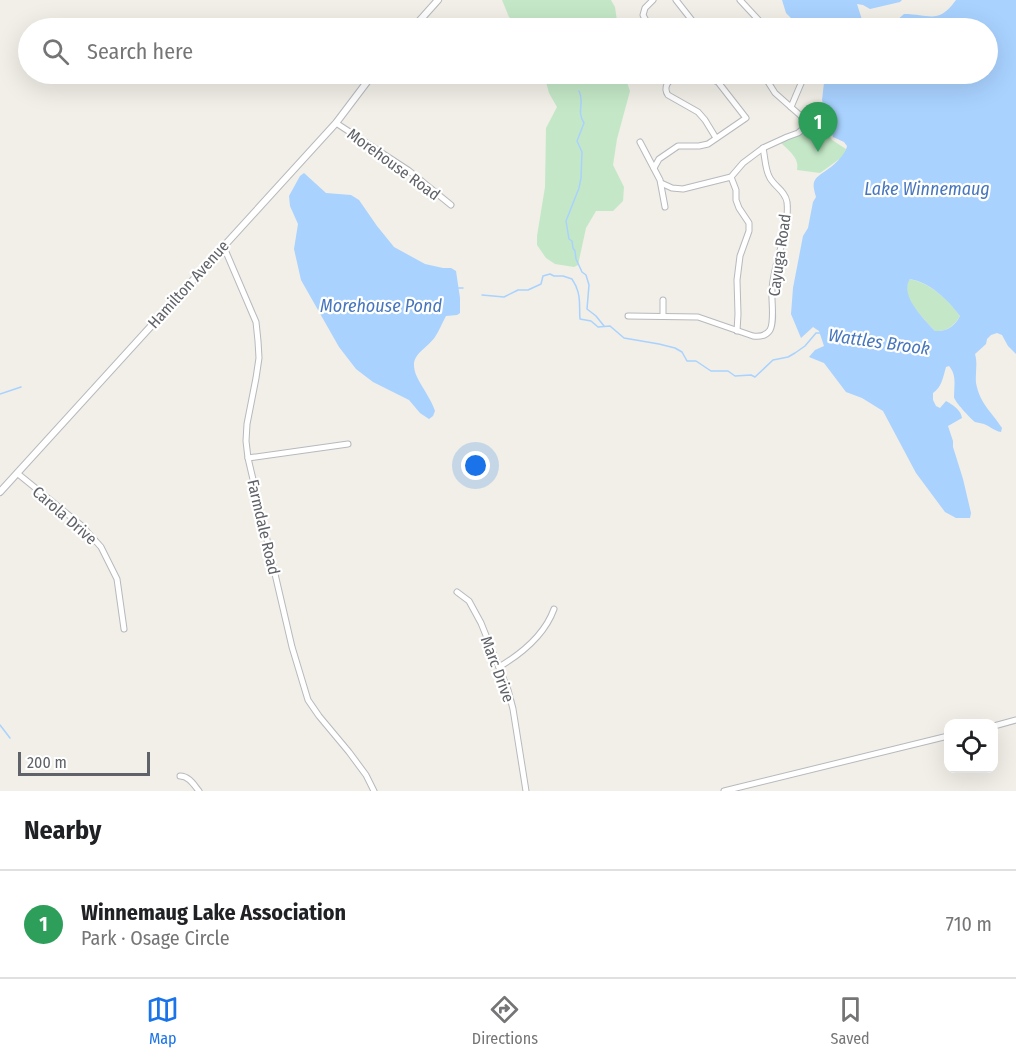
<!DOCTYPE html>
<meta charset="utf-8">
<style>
:root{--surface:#fff;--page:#f6f6f6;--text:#202124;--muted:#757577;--line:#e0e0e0;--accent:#1a73e8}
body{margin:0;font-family:"Fira Sans Condensed",sans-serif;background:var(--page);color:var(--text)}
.controls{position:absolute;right:18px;bottom:18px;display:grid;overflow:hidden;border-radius:12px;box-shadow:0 6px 24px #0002}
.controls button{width:54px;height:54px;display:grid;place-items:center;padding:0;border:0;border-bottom:2px solid var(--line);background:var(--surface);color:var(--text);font:30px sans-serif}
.scale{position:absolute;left:18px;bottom:15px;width:132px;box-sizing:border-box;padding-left:6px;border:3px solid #5f6268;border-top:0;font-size:16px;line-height:21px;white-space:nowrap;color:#5f6268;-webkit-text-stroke:4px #fff;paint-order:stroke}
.you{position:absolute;left:476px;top:466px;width:21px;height:21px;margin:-15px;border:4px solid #fff;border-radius:50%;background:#1a73e8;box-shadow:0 0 0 9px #1a73e833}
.badge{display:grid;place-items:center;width:39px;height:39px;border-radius:50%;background:var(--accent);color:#fff;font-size:20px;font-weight:700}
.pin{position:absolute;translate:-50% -50px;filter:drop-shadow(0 2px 3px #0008)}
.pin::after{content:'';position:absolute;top:32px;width:21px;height:18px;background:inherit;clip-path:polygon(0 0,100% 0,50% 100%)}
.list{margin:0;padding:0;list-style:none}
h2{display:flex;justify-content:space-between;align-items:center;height:78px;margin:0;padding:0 24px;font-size:26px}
h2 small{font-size:20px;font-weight:400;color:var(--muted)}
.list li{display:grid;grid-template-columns:39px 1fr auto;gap:18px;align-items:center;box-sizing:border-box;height:108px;padding:0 24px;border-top:2px solid var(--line)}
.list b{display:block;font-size:22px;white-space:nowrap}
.list p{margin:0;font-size:20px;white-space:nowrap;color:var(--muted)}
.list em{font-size:20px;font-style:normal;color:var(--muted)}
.icon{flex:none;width:33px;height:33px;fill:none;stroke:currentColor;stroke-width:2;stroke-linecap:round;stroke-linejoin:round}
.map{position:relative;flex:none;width:1016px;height:791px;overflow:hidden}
.search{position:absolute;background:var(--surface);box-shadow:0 6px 24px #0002;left:18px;right:18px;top:18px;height:66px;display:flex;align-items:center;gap:15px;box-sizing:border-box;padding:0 21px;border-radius:33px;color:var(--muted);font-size:22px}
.sheet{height:186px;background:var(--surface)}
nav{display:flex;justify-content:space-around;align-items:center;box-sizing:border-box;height:84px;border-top:2px solid var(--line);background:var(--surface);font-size:16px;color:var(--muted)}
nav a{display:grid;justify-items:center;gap:3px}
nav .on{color:var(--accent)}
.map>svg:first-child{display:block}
.green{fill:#c4e8c7}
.water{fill:#a9d2ff;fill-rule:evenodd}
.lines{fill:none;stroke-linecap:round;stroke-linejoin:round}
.stream{stroke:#a9d2ff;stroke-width:1.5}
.minor-casing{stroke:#b7b9be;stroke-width:7}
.tertiary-casing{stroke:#b7b9be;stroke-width:8}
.minor{stroke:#fff;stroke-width:5}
.tertiary{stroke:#fff;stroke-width:6}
.labels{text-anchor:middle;stroke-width:4.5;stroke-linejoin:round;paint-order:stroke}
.street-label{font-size:16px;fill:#5f6268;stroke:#fff}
.water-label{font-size:18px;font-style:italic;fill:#4676bc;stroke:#fff}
</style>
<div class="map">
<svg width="1016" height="791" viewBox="0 0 1016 791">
<rect width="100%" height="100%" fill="#f1efe7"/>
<!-- green -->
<g class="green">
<path d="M502,0H611L615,7L618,28H523L509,17Z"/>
<path d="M544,74H624L630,91L617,139L613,165L624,187L623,201L613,211H596L586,228L578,265L574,267L555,264L546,258L537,245V236L545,187L546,128L557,107L549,93Z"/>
<path d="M826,129L832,140L846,149L845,155L820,173L797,170C800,158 788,150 780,142L788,135Z"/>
<path d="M910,279C931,284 947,298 960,316C954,326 947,332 935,331C925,320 897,294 910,279Z"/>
</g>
<!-- water -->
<g class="water">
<path d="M782,0H902L900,2L870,9L863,5L857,4L863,23V28H801L786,13Z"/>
<path d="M956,0H1016V354L1008,346L1002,335L997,333L991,335L987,339L986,344L975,354C978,364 975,373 976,383C980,404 991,411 1002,428L1001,432C994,431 990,426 984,424C981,423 978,423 975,422C971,419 954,401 954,397C954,386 957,375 949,366L946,367C943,377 942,387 933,393V400L936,406L940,408L946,401C953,405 961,410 962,418L948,426L953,441V447L963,479L971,513L970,518H956L945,512L916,473L883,411L862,398L846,392L824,363L809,357L815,350L824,346L819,331L813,327L801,338L791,314L793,288L803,236L808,228L813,202L816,197C812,183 812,180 824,172C832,167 845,156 847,146L844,142L833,137L822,100L825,74H988V28H895L896,21L904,14C930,14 938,25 956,0ZM910,279C931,283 947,299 960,316C955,326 947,332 935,331C924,319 899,295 910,279Z"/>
<path d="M304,173L326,193L351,195L359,200L377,226L394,247L425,264L443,268H451L456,271L460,298V313L457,315L446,316C442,323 439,331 435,337C424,352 407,355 417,377C423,389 431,399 435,411L433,416L429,419L420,413L409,400L373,382L356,369L339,347L301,280L294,249L298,224L290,206L289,196L300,176Z"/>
</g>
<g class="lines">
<!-- stream -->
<g class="stream">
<path d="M579,91C585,102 576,111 584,123L577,141L582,152L581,178L579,188L566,221L569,239L572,241L573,248L575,251L576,259L582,272L586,275L589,285L587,309L596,316L604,326"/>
<path d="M458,288H463"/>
<path d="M482,295L504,297L518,290H528L541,284L543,276L550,274L554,276H563L572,279C574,283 576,285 577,289C581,298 579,309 580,319L591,321L598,327L610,326L624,338L659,344L675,348L682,352L687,361H696L711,371H728L735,376L751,375L755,377L773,360L788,357L795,353L805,346L816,333H821"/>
<path d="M0,394L21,387"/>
<path d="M0,725L10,738"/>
</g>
<defs>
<g id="minor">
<path d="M676,0L698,28"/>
<path d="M740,0L766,28"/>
<path d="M650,28L643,15L645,8L653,0"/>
<path d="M676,74C670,80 662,86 668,95L698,112L705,120L716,138"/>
<path d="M791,107L805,74"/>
<path d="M336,123L408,170L451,205"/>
<path d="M640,142L660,180L665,207"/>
<path d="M654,168L659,159L678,146H699L708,144L746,118L718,82L698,74"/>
<path d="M731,177L736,190V200L739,208L749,223V231L740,256L737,280L738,314L737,331"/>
<path d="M661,183L672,188L683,189L731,177L743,163L763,148L787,137L798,133L803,129L804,123L801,116L775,93L763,74"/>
<path d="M223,245L256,322L258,341L259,358L256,378L247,424L246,441L248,458L292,647L308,700L319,716L349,752L366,775L374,791"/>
<path d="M663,300V316"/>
<path d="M628,316L698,317L753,336C760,337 766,336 770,330C775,321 771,300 772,289C774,260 790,231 787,202C785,190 773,186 769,176C765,168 765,157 763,148"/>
<path d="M248,458L348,444"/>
<path d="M17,473L82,526L101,547L117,579L124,629"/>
<path d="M457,592L469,601L481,623L508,690L513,709L526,791"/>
<path d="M499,667C521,654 545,634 554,609"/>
<path d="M994,726L1016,720"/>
<path d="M180,776C189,776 194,785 199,791"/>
<path d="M724,791L948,736"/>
</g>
<g id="tertiary">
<path d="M413,28L438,0"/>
<path d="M0,492L336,123L373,74"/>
</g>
</defs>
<!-- minor casing -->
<use href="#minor" class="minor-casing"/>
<!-- tertiary casing -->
<use href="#tertiary" class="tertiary-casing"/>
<!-- minor -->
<use href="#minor" class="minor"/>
<!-- tertiary -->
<use href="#tertiary" class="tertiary"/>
</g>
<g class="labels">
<!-- street labels -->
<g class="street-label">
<text transform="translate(394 164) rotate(36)" y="6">Morehouse Road</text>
<text transform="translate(779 255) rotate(-82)" y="6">Cayuga Road</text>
<text transform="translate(188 284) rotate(-48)" y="6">Hamilton Avenue</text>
<text transform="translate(65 515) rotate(41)" y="6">Carola Drive</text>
<text transform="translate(264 527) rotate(77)" y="6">Farmdale Road</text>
<text transform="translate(498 669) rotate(70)" y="6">Marc Drive</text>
</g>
<!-- water labels -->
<g class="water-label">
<text x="927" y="195">Lake Winnemaug</text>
<text x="381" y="312">Morehouse Pond</text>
<text transform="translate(879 342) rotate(8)" y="6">Wattles Brook</text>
</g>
</g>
</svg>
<div class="controls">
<button><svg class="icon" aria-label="locate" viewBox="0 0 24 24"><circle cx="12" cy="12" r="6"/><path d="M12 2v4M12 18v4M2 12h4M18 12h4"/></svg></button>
</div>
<div class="scale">200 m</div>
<div class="you"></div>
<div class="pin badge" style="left:818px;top:152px;background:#2e9e5b">1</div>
<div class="search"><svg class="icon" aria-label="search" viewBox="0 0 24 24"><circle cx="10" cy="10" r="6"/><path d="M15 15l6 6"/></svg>Search here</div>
</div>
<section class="sheet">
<h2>Nearby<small></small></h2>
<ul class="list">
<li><span class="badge" style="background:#2e9e5b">1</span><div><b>Winnemaug Lake Association</b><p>Park · Osage Circle</p></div><em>710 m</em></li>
</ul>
</section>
<nav>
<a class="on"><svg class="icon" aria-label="map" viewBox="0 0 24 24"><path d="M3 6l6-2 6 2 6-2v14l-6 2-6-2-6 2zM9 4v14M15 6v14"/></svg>Map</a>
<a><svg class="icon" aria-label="directions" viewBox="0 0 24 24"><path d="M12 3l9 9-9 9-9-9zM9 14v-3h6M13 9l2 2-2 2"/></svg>Directions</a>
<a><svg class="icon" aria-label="saved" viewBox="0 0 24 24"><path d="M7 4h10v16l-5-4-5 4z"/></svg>Saved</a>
</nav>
